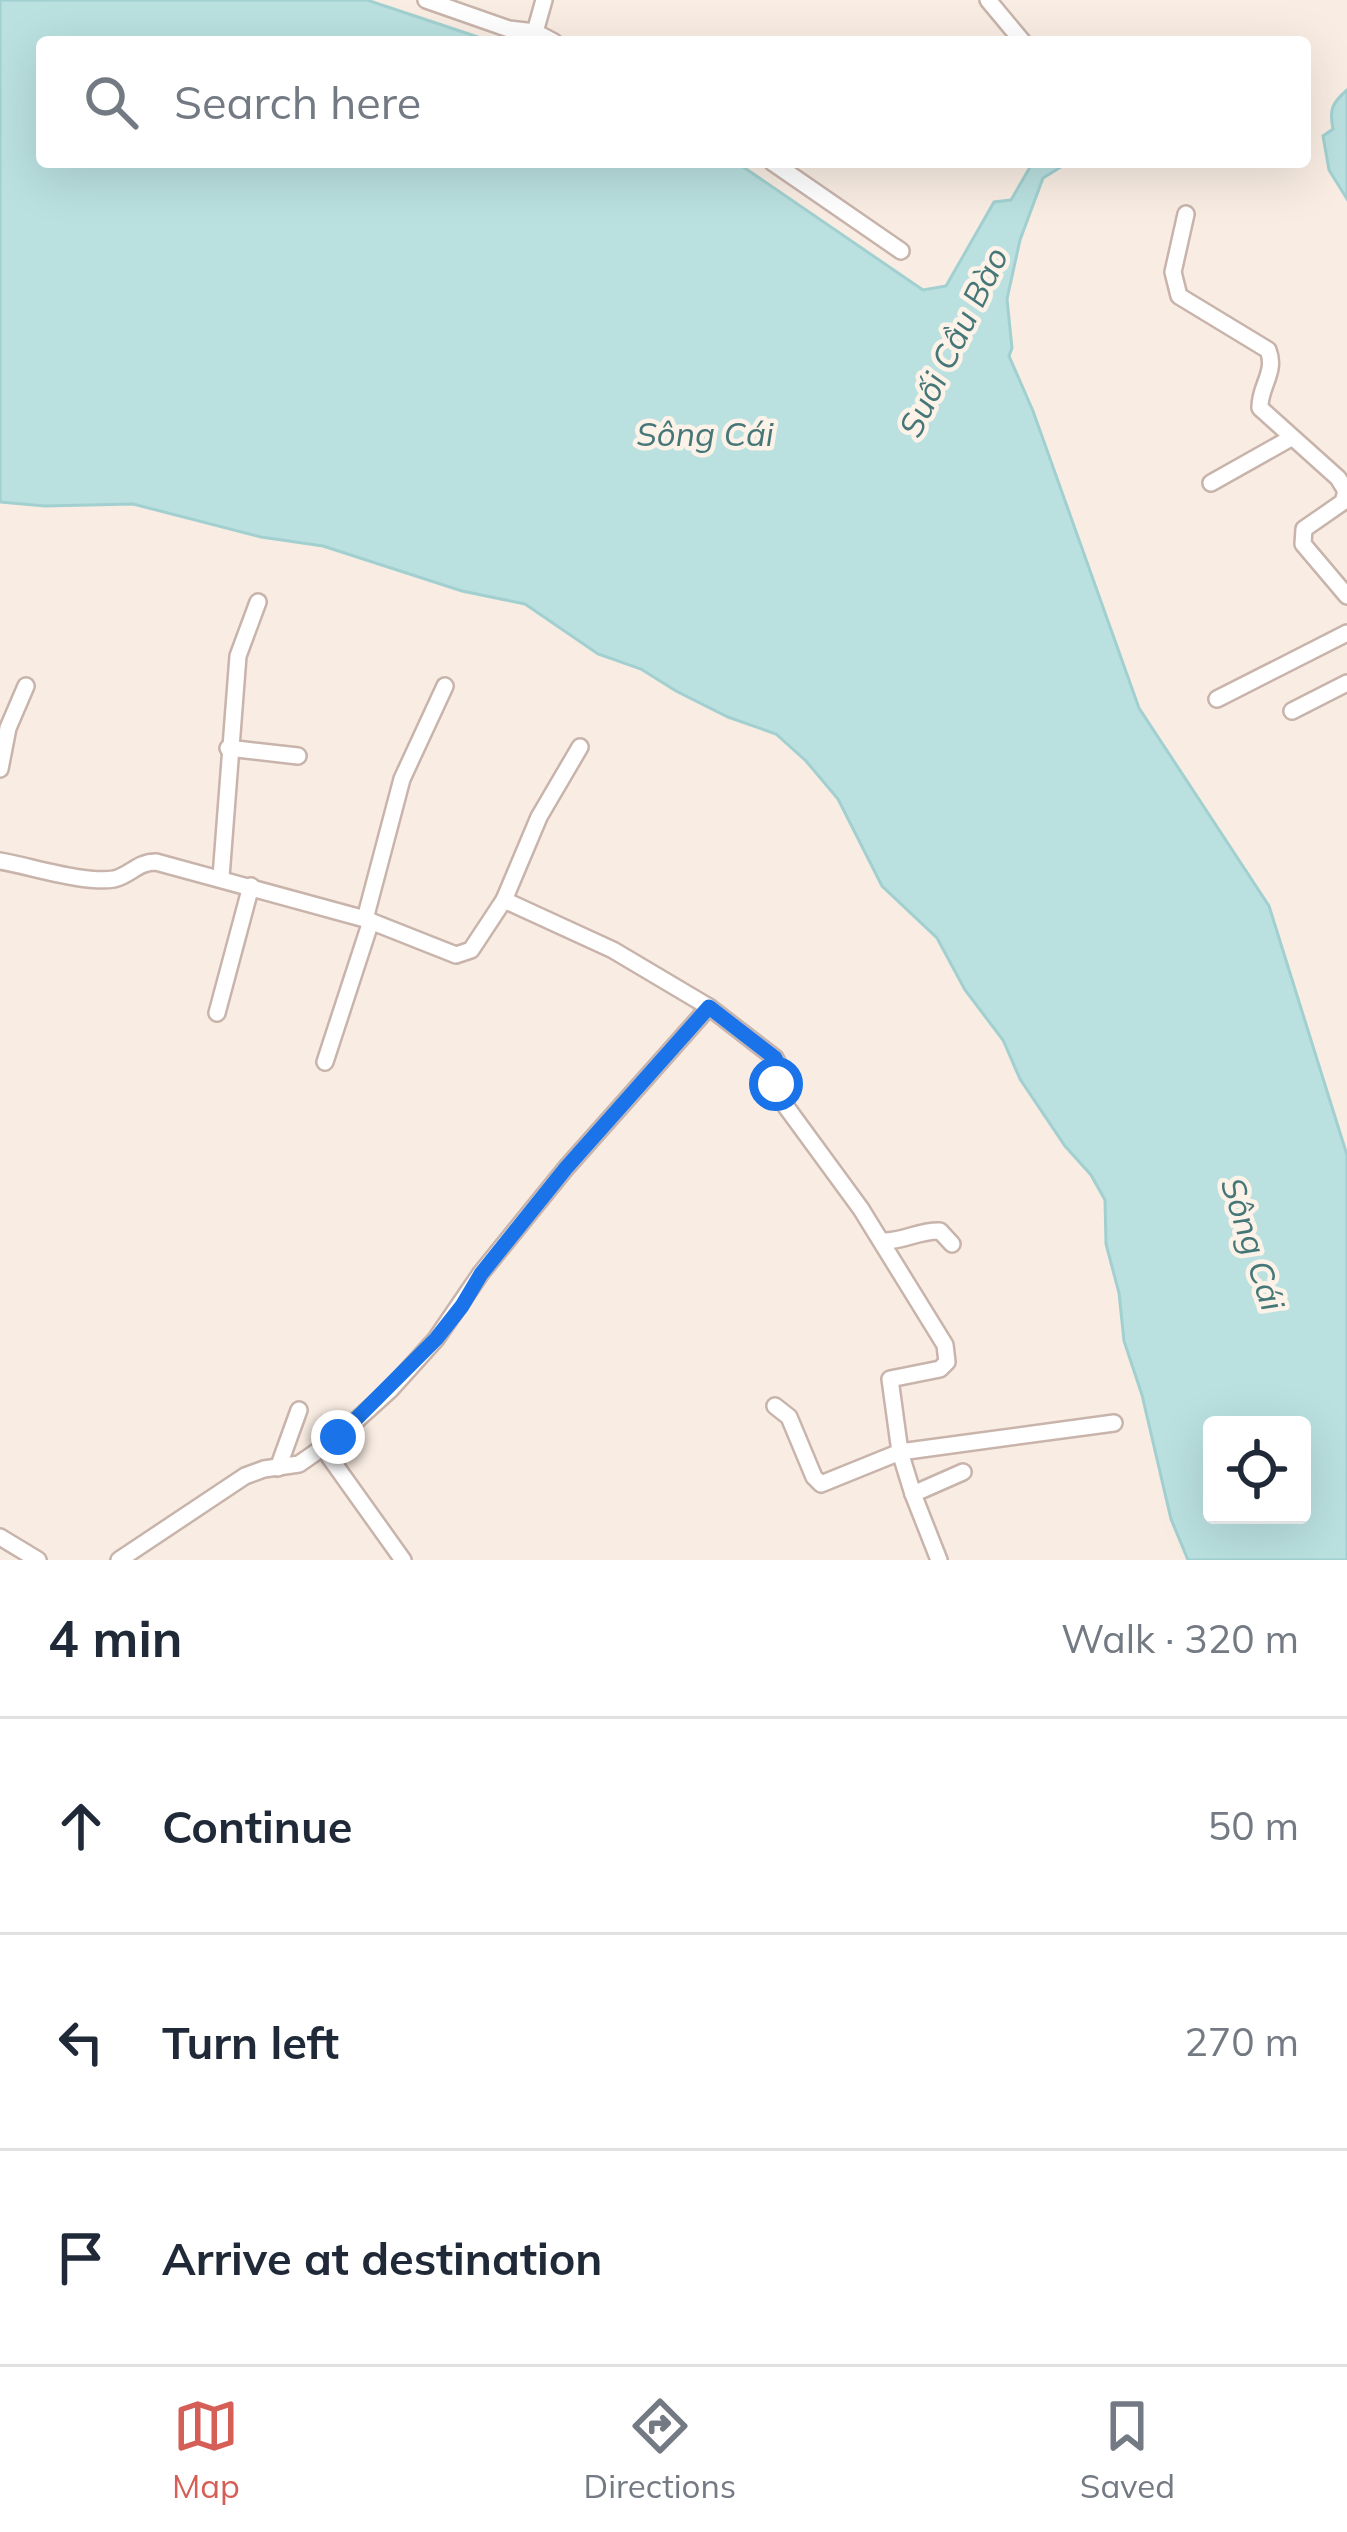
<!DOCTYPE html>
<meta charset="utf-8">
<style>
:root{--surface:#fff;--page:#f2f2f3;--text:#1f2937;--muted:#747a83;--line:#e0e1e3;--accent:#d55f56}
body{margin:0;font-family:Mulish,sans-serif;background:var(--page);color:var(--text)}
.controls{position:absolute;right:36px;bottom:36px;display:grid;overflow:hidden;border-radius:12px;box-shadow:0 12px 48px #0002}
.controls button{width:108px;height:108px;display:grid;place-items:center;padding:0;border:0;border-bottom:3px solid var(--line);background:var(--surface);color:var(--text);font:60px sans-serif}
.stop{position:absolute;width:36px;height:36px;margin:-27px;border:9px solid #1a73e8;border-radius:50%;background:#fff}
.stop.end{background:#1a73e8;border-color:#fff;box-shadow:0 3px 12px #0008}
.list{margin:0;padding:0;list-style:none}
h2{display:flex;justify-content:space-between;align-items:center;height:156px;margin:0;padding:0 48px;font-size:51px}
h2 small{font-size:39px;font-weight:400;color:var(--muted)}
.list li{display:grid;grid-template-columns:78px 1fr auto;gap:36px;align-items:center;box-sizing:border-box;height:216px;padding:0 48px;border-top:3px solid var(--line)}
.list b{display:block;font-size:45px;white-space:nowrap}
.list em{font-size:39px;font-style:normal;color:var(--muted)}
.icon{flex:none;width:66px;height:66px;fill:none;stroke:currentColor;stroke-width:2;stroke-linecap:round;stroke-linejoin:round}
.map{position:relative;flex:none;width:1347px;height:1560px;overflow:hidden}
.search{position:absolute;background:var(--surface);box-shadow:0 12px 48px #0002;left:36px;right:36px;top:36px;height:132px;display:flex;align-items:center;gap:30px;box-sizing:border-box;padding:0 42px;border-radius:12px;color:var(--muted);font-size:45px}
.sheet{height:804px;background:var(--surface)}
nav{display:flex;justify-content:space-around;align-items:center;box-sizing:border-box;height:168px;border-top:3px solid var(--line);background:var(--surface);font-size:33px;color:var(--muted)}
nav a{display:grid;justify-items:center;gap:6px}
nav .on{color:var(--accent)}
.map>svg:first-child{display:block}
.water{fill:#bae0e0;stroke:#a2d0d0;stroke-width:3;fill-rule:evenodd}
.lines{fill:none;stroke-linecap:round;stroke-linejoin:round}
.minor-casing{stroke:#c8b4ab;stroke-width:20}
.minor{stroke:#fff;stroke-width:15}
.route{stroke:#1a73e8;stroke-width:15}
.labels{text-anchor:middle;stroke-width:9;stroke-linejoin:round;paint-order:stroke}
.water-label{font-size:33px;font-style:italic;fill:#467778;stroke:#fcf2e8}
</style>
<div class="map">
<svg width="1347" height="1560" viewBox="0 0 1347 1560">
<rect width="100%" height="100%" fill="#f9ede3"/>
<!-- water -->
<g class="water">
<path d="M0,0H367L493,42H42V162H736L923,290L946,286L994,202L1011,200L1033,162H1069L1043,178L1020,240L1007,299L1012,348L1009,356L1033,411L1139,708L1269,906L1347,1155V1560H1188L1171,1519L1142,1395L1124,1341L1119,1293L1106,1244L1105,1200L1091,1175L1065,1146L1020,1079L1003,1040L965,990L937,938L882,886L838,799L806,761L776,734L728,717L676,691L641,669L598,654L525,604L462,591L323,546L261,537L133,504L45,506L0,502ZM1212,1425H1302V1515H1212Z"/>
<path d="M1347,90V199L1329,170L1323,136L1333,129C1329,110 1332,103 1347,90Z"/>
</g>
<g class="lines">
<defs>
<g id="minor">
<path d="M426,0L509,29L535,32L554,42"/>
<path d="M988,0L1023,42"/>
<path d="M535,32L544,0"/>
<path d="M772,162L901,251"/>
<path d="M1186,214L1173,272L1179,296L1268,350C1277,372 1259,387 1260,408L1338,478L1346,491L1343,502L1304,529L1303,544L1347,596"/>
<path d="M1211,483L1291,438"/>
<path d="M1217,699L1347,633"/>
<path d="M1292,711L1347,683"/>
<path d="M228,748L298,756"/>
<path d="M0,769L8,728L26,686"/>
<path d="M0,861C30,866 85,884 114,879C131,875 137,862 156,862L365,919L456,955L471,950L504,900L613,950L709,1007"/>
<path d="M221,877L238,656L258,602"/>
<path d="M504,900L539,817L580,747"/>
<path d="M365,919L402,779L445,686"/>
<path d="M217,1013L251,886"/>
<path d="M325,1062L371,921"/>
<path d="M882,1241C903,1242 919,1230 940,1231L952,1244"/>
<path d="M775,1406L789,1417L814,1477L821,1484L900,1452L913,1494"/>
<path d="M323,1448L403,1560"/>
<path d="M278,1468L299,1410"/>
<path d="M0,1537L38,1560"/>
<path d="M119,1560L245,1476L264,1469L299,1464L338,1437L390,1390L436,1339L481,1273L566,1168L709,1007L775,1058L779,1066V1097L861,1209L945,1345L947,1362L940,1369L890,1379L900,1452L1114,1423"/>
<path d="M939,1560L913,1494L963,1472"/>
</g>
</defs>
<!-- minor casing -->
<use href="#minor" class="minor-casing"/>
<!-- minor -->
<use href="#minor" class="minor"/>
</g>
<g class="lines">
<!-- route -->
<path class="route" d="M338,1437L436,1339L462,1306L481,1274L566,1168L709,1007L775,1058L779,1066L776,1084"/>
</g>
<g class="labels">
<!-- water labels -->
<g class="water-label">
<text transform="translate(953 342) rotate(-64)" y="12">Suối Cầu Bào</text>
<text x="705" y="446">Sông Cái</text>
<text transform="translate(1253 1244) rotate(72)" y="12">Sông Cái</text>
</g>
</g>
</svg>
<div class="controls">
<button><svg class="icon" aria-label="locate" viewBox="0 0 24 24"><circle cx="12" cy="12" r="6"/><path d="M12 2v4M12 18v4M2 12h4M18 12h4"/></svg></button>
</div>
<div class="stop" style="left:776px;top:1084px"></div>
<div class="stop end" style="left:338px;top:1437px"></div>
<div class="search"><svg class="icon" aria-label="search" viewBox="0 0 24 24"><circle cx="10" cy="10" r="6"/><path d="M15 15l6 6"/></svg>Search here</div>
</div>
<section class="sheet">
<h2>4 min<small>Walk · 320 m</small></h2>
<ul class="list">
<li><svg class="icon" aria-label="ahead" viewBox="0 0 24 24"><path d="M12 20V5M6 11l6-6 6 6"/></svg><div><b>Continue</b></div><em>50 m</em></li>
<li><svg class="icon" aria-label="left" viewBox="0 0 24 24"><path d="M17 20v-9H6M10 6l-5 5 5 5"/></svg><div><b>Turn left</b></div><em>270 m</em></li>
<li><svg class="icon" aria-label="arrive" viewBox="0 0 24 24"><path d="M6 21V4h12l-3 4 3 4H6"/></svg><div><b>Arrive at destination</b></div></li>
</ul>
</section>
<nav>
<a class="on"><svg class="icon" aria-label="map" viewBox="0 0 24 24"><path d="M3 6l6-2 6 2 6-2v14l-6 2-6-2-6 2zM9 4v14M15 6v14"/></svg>Map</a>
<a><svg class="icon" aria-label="directions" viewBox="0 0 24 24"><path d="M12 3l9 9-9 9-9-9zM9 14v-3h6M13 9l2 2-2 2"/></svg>Directions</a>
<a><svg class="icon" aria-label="saved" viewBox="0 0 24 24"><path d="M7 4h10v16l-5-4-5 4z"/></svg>Saved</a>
</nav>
